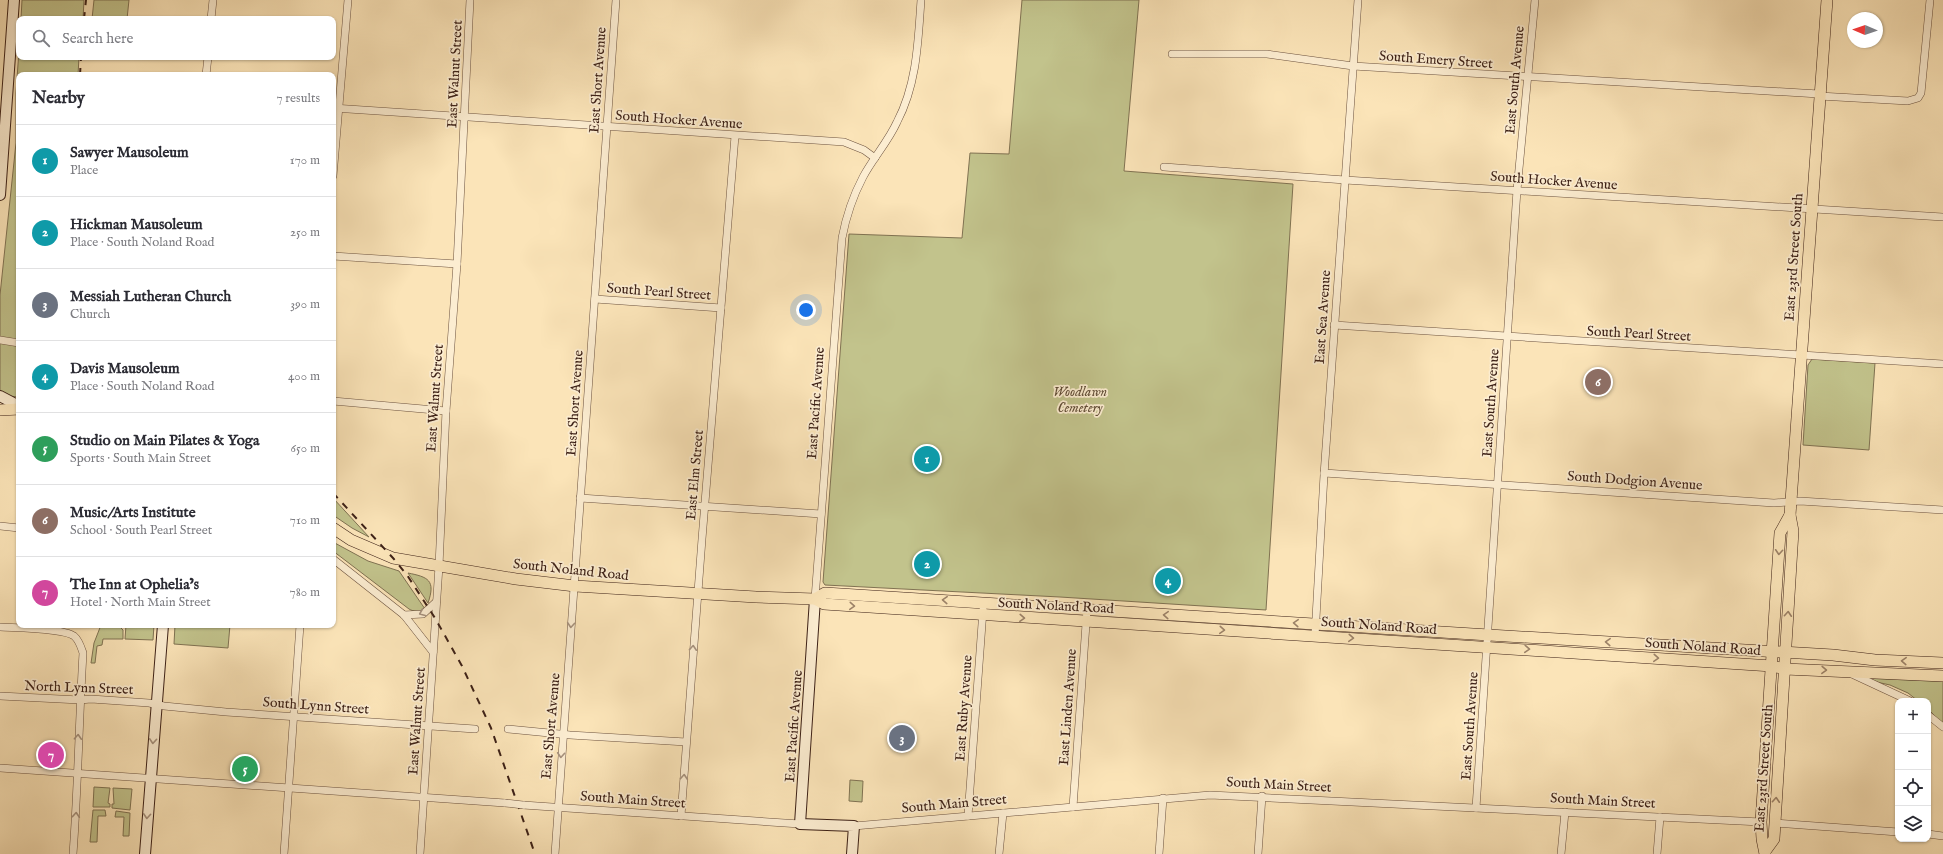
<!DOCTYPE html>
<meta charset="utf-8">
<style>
:root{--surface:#fff;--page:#f7f7f7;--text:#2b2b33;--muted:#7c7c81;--line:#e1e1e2;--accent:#8f2418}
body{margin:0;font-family:"IM FELL English",serif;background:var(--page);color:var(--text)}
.controls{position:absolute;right:12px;bottom:12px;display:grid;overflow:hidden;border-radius:8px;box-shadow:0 1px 3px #0004}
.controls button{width:36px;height:36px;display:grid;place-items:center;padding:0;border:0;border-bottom:1px solid var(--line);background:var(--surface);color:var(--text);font:20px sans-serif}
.compass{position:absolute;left:1847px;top:12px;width:36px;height:36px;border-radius:50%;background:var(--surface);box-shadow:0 1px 3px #0004;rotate:272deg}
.you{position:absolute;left:806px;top:310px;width:14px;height:14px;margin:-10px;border:3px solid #fff;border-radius:50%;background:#1a73e8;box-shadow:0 0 0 6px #1a73e833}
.badge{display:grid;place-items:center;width:26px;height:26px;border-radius:50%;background:var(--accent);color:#fff;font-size:13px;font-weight:700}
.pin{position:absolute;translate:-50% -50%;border:2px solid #fff;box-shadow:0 1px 4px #0006}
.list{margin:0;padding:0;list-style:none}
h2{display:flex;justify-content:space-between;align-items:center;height:52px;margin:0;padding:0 16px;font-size:17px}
h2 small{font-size:13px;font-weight:400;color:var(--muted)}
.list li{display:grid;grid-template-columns:26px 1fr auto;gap:12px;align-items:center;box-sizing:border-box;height:72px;padding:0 16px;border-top:1px solid var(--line)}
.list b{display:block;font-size:15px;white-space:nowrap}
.list p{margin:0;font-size:13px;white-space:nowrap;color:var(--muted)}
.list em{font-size:13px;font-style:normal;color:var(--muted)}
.icon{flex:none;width:22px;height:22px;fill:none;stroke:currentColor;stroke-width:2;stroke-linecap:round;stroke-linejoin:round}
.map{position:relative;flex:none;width:1943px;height:854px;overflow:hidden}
.search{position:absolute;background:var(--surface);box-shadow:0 1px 3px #0004;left:16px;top:16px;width:320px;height:44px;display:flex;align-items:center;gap:10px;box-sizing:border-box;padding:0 14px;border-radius:8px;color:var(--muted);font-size:15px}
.panel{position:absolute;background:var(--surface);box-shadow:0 1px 3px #0004;left:16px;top:72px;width:320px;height:556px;border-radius:8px}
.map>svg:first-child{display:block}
.green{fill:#c2c38c;stroke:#807252}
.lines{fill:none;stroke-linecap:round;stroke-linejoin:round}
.street-casing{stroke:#6c523f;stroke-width:8}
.secondary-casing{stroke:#3d2117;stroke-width:12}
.primary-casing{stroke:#3d2117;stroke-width:12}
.street{stroke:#fcedd1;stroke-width:7}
.secondary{stroke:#fcedd1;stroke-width:10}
.primary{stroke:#fbe4b8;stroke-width:11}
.rail{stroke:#3d2117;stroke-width:2;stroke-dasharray:7 7;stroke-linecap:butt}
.street-bridge-casing{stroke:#6c523f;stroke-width:8;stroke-linecap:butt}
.street-bridge{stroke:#fcedd1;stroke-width:7}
.oneway{stroke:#9c8268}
.oneway2{stroke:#a6917d}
.labels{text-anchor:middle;stroke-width:3.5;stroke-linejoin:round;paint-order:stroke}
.street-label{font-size:14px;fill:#3d2117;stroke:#fcedd1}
.park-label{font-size:14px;font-style:italic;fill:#5e4a34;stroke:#fcedd1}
</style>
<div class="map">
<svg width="1943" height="854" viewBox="0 0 1943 854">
<rect width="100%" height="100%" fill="#fbe4b8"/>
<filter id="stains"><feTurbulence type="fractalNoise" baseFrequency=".005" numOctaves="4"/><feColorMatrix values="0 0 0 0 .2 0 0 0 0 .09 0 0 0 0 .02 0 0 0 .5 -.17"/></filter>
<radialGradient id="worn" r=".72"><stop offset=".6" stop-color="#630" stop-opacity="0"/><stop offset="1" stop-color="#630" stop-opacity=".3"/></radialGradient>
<!-- green -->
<g class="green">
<path d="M22,0H84L83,19H21Z"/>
<path d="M94,0H129L127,19H92Z"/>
<path d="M1022,0H1139L1124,171L1293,184L1266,610L1060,597L825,585L823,582L849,234L962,238L970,153L1009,154Z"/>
<path d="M19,50V57H79L78,75H19V397L8,396L0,393V295L16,143V93Z"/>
<path d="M1812,359L1875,363L1869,450L1803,445L1808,365Z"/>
<path d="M333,498L369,537L352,528L333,515Z"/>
<path d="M333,542L368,561L399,571L425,609C420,612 414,612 409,609L333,551Z"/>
<path d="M408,573C428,577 436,580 428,603Z"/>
<path d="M101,625H118L123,630V639H103L102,645L97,646L95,663H91L94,643Z"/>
<path d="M126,625H154L153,640L125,639Z"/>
<path d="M175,625H230L228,648L174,644Z"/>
<path d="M1873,678L1943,681V724L1928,709V701H1918L1908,693L1890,685L1872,681Z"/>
<path d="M850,780L863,781L862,802L849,801Z"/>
<path d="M94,787L110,788L108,803L110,804V807H93Z"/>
<path d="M113,788L132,789L130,810L112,808V804H114Z"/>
<path d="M93,810H105L106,816H98L97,842H90Z"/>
<path d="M116,811L130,813L129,836H123L124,817H115Z"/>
</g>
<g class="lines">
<defs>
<g id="street">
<path d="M211,19L213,0"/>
<path d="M1172,54H1267L1353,66L1819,94"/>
<path d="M206,75L208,57"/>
<path d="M1819,96L1908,101L1918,98L1921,93L1930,0"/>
<path d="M333,108L844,142L864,150L875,158"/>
<path d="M1164,167L1345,180L1943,217"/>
<path d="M333,176L348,0"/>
<path d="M333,256L457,264"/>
<path d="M595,299L721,308"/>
<path d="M1334,325L1943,364"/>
<path d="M0,340L19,343"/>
<path d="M333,401L446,411"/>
<path d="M1324,473L1774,503L1800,501L1943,510"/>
<path d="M580,498L821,514"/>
<path d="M0,526L19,528"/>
<path d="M333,559L404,615L433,652"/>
<path d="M815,599L842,238C846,217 853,196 863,177C873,158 888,142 897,122C917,84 918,42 921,0"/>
<path d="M404,615L423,614L436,602"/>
<path d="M0,627C16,628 63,628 74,636C79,640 81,647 83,653C79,720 78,787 73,854"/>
<path d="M1315,636L1324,475L1358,0"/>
<path d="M1852,674L1910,701"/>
<path d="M0,696L80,700L91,699L149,703L164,706L226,712L475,729"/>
<path d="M1928,715L1943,727"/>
<path d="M508,729L570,735L686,742"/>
<path d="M0,768L505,803"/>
<path d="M523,805L800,824"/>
<path d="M1073,807L1087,610"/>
<path d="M1476,808L1517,190L1535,0"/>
<path d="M681,816L702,539L735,136"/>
<path d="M968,816L983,610"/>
<path d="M1774,823L1898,832"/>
<path d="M854,826L1210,795L1761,822"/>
<path d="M1928,834L1943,836"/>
<path d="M284,854L300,625"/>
<path d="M420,854L439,566L446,411L457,264L470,0"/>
<path d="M555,854L616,0"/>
<path d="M999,854L1003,813"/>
<path d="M1159,854L1163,798"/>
<path d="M1258,854L1262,796"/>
<path d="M1561,854L1565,812"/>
<path d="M1657,854L1660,817"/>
</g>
<g id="secondary">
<path d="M0,195L14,0"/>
<path d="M0,396L19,406"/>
<path d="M815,599L800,824L854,826L852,854"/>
<path d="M145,854L163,625"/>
</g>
<g id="primary">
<path d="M0,410L19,409"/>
<path d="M333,528L351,540L393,558L516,579L575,586L756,597L815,599L825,593L1489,635L1833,655L1875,660L1943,663"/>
<path d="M815,599L824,604L1772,666L1785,669L1943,676"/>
<path d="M1766,850L1774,839L1793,531L1790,515L1827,0"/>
<path d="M1765,854L1762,839L1761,822L1780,533L1790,515"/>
</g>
</defs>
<!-- street casing -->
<use href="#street" class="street-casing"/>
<!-- secondary casing -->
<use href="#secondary" class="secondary-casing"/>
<!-- primary casing -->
<use href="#primary" class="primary-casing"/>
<!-- street -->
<use href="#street" class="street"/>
<!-- secondary -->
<use href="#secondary" class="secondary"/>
<!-- primary -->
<use href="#primary" class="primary"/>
<!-- rail -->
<g class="rail">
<path d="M84,19L86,0"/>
<path d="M80,75L81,57"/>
<path d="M333,493L393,558L407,575L435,618L462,666L491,728L535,854"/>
</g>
<defs>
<path id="street-bridge" d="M505,803L523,805"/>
</defs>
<!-- street-bridge casing -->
<use href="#street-bridge" class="street-bridge-casing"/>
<!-- street-bridge -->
<use href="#street-bridge" class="street-bridge"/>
</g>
<!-- one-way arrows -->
<defs><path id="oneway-chevron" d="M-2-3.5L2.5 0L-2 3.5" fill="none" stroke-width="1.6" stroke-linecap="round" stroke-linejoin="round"/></defs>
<g class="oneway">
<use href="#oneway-chevron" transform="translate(1779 552) rotate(94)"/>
<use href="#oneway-chevron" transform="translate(945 600) rotate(-177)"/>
<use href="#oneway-chevron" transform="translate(852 606) rotate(4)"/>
<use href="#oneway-chevron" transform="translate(1788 614) rotate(-86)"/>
<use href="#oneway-chevron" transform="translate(1166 615) rotate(-176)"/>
<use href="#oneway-chevron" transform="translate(1022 618) rotate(3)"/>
<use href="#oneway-chevron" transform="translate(1296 623) rotate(-176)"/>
<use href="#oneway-chevron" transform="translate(1222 630) rotate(4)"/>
<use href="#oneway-chevron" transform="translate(1351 638) rotate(4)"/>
<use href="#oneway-chevron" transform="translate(1608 642) rotate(-177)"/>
<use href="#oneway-chevron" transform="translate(1527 649) rotate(4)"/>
<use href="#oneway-chevron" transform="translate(1656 658) rotate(4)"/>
<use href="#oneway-chevron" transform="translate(1904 661) rotate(-177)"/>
<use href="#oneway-chevron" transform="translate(1824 670) rotate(2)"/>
<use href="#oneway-chevron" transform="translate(1776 800) rotate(-86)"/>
</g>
<g class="oneway2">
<use href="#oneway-chevron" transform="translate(422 613) rotate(157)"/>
<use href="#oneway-chevron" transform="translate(571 625) rotate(95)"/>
<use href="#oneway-chevron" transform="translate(693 648) rotate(-86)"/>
<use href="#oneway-chevron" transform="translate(78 737) rotate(-87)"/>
<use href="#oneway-chevron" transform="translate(153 741) rotate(94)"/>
<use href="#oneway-chevron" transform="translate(561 755) rotate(94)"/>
<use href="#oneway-chevron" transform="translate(684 777) rotate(-86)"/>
<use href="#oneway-chevron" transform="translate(76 815) rotate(-86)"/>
<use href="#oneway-chevron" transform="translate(147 816) rotate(94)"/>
</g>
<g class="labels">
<!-- street labels -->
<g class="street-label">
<text transform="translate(1436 59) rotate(4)" y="5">South Emery Street</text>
<text transform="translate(454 74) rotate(-87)" y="5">East Walnut Street</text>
<text transform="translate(597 80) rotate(-86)" y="5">East Short Avenue</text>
<text transform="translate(1514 80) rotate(-85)" y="5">East South Avenue</text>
<text transform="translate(679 119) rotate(4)" y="5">South Hocker Avenue</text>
<text transform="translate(1554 180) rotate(4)" y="5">South Hocker Avenue</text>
<text transform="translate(1793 257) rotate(-86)" y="5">East 23rd Street South</text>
<text transform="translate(659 291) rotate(4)" y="5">South Pearl Street</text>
<text transform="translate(1322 317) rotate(-86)" y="5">East Sea Avenue</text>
<text transform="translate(1639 333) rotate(3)" y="5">South Pearl Street</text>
<text transform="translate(434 398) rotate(-86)" y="5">East Walnut Street</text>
<text transform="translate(574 403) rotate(-86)" y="5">East Short Avenue</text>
<text transform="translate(815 403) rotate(-86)" y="5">East Pacific Avenue</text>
<text transform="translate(1490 403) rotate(-86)" y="5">East South Avenue</text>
<text transform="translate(694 475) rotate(-85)" y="5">East Elm Street</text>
<text transform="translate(1635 480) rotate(4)" y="5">South Dodgion Avenue</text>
<text transform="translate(571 569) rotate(6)" y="5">South Noland Road</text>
<text transform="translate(1056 605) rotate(3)" y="5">South Noland Road</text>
<text transform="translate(1379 625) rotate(4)" y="5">South Noland Road</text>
<text transform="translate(1703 646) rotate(4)" y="5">South Noland Road</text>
<text transform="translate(79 687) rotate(2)" y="5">North Lynn Street</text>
<text transform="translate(316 705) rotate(4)" y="5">South Lynn Street</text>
<text transform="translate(1067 707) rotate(-86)" y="5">East Linden Avenue</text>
<text transform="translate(963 708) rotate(-86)" y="5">East Ruby Avenue</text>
<text transform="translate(416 721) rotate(-86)" y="5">East Walnut Street</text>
<text transform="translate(550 726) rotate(-85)" y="5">East Short Avenue</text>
<text transform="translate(793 726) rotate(-86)" y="5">East Pacific Avenue</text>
<text transform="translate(1469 726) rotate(-86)" y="5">East South Avenue</text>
<text transform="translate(1763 768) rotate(-86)" y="5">East 23rd Street South</text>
<text transform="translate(1279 784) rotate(3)" y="5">South Main Street</text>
<text transform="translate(633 799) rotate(4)" y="5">South Main Street</text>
<text transform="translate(1603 800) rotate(3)" y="5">South Main Street</text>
<text transform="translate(954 803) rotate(-5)" y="5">South Main Street</text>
</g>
<!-- park labels -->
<g class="park-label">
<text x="1080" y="396">Woodlawn<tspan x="1080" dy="16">Cemetery</tspan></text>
</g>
</g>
<rect width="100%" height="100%" filter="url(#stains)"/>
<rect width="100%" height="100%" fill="url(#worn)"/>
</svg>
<div class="controls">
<button>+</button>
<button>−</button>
<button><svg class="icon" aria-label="locate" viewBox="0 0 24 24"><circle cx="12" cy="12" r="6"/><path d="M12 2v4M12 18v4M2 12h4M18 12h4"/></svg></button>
<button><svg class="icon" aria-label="layers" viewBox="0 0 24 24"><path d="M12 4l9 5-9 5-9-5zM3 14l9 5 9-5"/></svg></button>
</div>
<svg class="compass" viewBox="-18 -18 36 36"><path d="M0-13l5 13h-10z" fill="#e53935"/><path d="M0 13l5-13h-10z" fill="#7c7c81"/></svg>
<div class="you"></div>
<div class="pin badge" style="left:927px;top:459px;background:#0f9aa8">1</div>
<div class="pin badge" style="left:927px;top:564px;background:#0f9aa8">2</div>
<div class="pin badge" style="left:902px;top:738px;background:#6b7280">3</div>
<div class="pin badge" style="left:1168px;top:581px;background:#0f9aa8">4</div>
<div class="pin badge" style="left:245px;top:769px;background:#2e9e5b">5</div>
<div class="pin badge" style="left:1598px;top:382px;background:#8d6e63">6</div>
<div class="pin badge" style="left:51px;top:755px;background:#d1479c">7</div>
<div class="search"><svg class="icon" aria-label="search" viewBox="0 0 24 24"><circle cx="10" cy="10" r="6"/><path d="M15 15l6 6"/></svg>Search here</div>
<section class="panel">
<h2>Nearby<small>7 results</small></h2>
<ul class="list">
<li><span class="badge" style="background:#0f9aa8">1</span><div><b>Sawyer Mausoleum</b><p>Place</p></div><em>170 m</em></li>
<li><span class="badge" style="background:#0f9aa8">2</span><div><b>Hickman Mausoleum</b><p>Place · South Noland Road</p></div><em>250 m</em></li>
<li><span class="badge" style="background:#6b7280">3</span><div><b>Messiah Lutheran Church</b><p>Church</p></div><em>390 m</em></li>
<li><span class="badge" style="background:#0f9aa8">4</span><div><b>Davis Mausoleum</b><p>Place · South Noland Road</p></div><em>400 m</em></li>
<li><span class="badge" style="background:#2e9e5b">5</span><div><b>Studio on Main Pilates &amp; Yoga</b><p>Sports · South Main Street</p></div><em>650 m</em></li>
<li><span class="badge" style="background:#8d6e63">6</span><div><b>Music/Arts Institute</b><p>School · South Pearl Street</p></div><em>710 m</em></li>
<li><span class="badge" style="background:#d1479c">7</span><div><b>The Inn at Ophelia’s</b><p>Hotel · North Main Street</p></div><em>780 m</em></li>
</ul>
</section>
</div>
